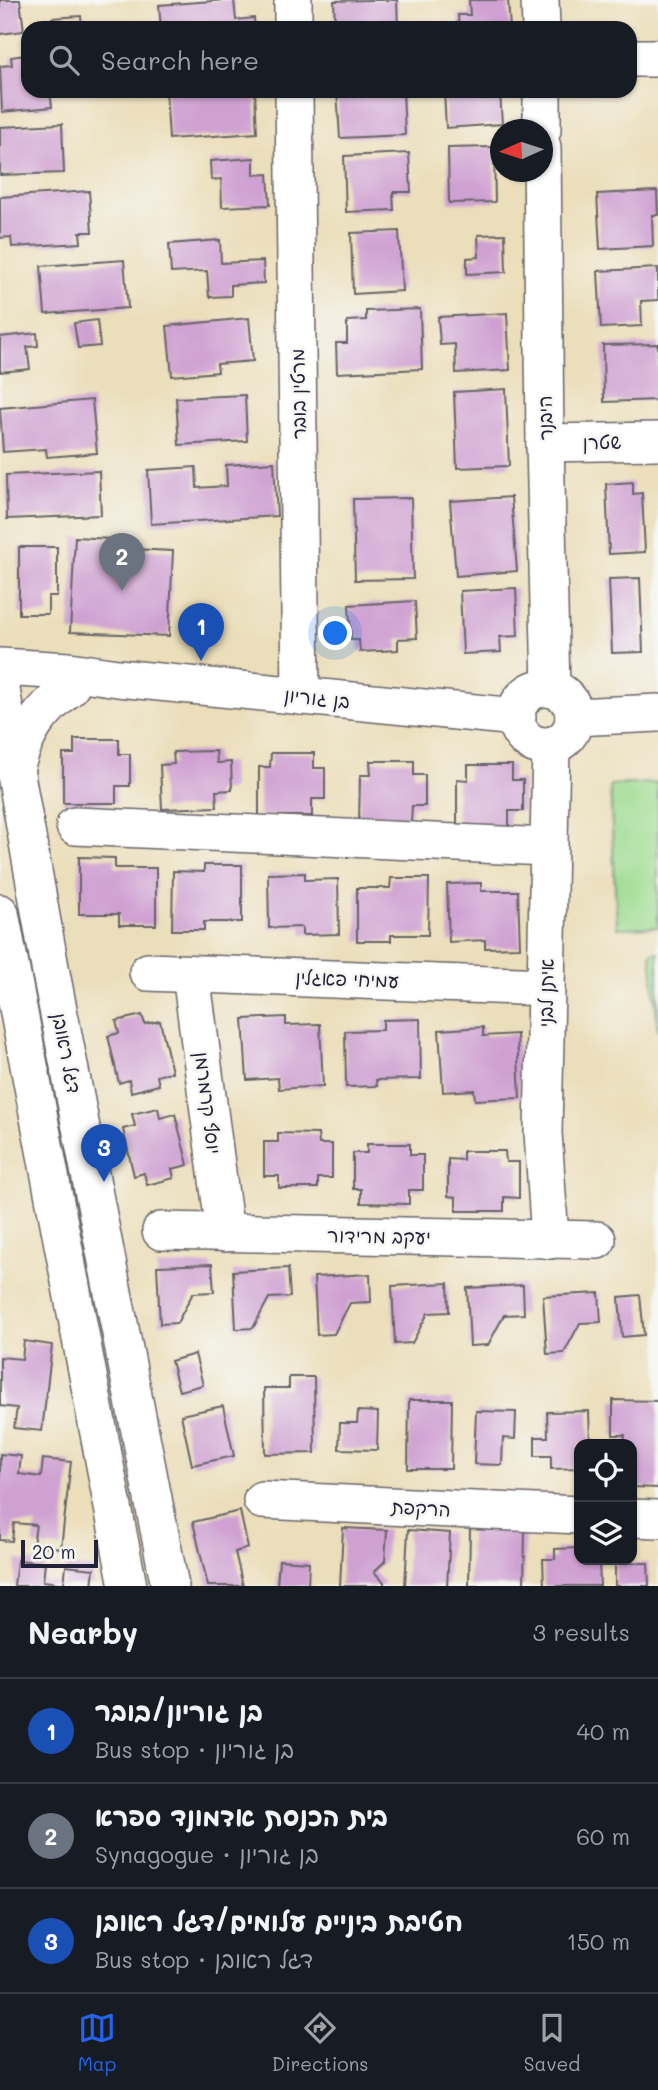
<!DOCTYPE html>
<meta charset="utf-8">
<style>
:root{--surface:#171b24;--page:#20242c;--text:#f1f3f6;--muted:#9ea1a6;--line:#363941;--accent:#2563eb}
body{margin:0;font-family:Mali,"Playpen Sans Hebrew",sans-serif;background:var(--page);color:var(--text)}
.controls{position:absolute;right:21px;bottom:21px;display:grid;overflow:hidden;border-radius:14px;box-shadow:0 2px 5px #0004}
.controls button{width:63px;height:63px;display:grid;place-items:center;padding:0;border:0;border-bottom:2px solid var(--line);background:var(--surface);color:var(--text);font:35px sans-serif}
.compass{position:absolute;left:490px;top:119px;width:63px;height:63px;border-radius:50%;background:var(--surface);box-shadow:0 2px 5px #0004;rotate:267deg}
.scale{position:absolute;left:21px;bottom:18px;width:77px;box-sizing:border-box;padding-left:7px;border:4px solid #22223b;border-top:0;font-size:19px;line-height:24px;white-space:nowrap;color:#22223b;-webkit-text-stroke:5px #f6f6f2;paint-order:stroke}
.you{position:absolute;left:336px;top:634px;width:24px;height:24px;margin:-18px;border:5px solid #fff;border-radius:50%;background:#1a73e8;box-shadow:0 0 0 10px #1a73e833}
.badge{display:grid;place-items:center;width:46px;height:46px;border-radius:50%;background:var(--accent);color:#fff;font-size:23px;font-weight:700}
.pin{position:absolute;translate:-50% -58px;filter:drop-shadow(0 2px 4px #0008)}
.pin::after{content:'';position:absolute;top:37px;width:24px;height:21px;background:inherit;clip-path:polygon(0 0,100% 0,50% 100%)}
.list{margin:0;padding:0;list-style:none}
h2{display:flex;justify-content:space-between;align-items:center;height:91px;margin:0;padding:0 28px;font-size:30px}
h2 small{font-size:23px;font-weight:400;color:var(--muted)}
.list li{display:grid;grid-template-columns:46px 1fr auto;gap:21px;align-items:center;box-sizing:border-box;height:105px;padding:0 28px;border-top:2px solid var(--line)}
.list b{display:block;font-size:26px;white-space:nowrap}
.list p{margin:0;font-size:23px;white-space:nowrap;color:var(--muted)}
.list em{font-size:23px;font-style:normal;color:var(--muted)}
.icon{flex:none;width:38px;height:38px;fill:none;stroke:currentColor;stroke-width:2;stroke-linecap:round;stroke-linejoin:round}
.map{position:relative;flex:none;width:658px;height:1586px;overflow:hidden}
.search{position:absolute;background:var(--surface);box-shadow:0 2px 5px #0004;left:21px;right:21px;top:21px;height:77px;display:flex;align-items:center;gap:18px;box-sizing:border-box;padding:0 24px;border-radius:21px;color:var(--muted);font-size:26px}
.sheet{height:406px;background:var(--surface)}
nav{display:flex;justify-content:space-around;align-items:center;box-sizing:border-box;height:98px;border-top:2px solid var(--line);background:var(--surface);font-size:19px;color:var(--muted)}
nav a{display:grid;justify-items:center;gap:4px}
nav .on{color:var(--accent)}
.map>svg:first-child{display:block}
.green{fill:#9fdc91;stroke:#607f66;stroke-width:2}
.building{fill:#cfa1d2}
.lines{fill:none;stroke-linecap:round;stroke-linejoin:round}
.minor-casing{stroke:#686467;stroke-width:40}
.minor{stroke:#fff;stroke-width:37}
.labels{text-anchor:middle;stroke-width:5;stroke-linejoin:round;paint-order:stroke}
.street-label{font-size:19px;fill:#22223b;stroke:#f6f6f2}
</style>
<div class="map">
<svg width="658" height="1586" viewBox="0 0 658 1586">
<rect width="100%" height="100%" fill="#f6f6f2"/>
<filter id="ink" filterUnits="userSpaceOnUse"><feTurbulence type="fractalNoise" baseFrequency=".0143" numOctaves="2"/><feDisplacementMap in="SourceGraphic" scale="14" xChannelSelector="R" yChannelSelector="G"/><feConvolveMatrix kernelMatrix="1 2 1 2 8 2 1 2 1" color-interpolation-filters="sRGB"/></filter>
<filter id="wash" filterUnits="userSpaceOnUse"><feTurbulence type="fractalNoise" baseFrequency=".00686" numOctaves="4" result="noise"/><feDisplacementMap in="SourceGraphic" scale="28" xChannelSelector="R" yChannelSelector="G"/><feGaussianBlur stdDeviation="1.57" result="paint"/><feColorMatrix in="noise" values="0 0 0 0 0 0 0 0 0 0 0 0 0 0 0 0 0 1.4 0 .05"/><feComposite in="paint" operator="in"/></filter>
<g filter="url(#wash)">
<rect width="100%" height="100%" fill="#ebdeba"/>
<!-- green -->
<g class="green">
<path d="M658,783V927L617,928L610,785Z"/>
<path d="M658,952V1031L651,953Z"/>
</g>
<g id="blocks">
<!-- building -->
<g class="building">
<path d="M0,0H20L24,31L0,34Z"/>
<path d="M226,0H234L236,20L254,18L255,28H161L159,5Z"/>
<path d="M369,0H397L398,28H335L334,1Z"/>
<path d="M469,0H508L510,28H459L458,15H470Z"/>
<path d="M81,16L82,28H53L52,18Z"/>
<path d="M25,55L26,63H28V91H50L52,107L2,112L0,66L12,65L11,57Z"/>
<path d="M166,91H255L257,133L169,139Z"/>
<path d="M337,91H403L405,135L340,138Z"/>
<path d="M444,91H500L502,124L446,128Z"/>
<path d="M62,124L64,173L0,175V127Z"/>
<path d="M494,147L495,202L449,203L448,148Z"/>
<path d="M409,153L411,192H393L394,210L346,212L344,156Z"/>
<path d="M254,158V175L268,174L270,205L222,207L221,179L211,180L210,161Z"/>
<path d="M89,191L92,232H80L81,243L12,247L11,237L0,238V197Z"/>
<path d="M657,191L658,215H652L653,246L600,249L597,194Z"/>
<path d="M399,231L402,291L353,294L351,233Z"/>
<path d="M505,234L506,272L467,274V258L479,257L478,235Z"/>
<path d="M220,240L221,263L263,261L264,283L231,285V296L209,297L207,271L171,273L169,244Z"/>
<path d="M124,260L128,308L45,314L41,266Z"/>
<path d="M658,268V300L641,301L642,326L601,328L598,271Z"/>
<path d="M420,309L422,369L337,373L336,343H347V321L366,320V311Z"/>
<path d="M507,313L510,370L456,373L455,344L440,345L438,317Z"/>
<path d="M249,318L253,361L217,364L218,372L172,376L167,326Z"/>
<path d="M97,320L100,346L78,348L74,323Z"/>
<path d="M37,333L38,346L27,347L30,369L0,372V337Z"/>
<path d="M658,344V400L604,402L603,345Z"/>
<path d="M506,389L509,466L457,468L454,392Z"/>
<path d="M245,395L247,441L179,445L176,398Z"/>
<path d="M92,400L97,453L47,457L46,449L3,452L0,408Z"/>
<path d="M274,462L277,516L151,524L148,470L196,467L197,488L227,486L226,465Z"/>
<path d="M99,471L101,515L7,519L6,475Z"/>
<path d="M633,482V494L642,493L645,552L609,554L606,484Z"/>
<path d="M511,497L517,571L456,576L450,501Z"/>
<path d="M411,498L413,579L355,580L353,499Z"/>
<path d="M75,537L111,539V548L173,551L169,636L70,632Z"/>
<path d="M19,547H57V596H48V614H19Z"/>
<path d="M640,578L643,652L612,653L609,579Z"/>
<path d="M516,588L518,636L500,637L501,652L463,654L460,591Z"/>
<path d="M415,601L417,638L398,639V650L360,652L359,640H351L349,605Z"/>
<path d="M74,739H119V754H130V786H116V803H63V754H74Z"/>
<path d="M216,751L217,763L231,762L232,790L216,791L217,807L162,809L160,765L174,764L173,752Z"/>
<path d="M271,753H314V768H325V799H312V816H259V767H270Z"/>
<path d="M370,761H414V775H425V806H412L411,823H359L360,775H371Z"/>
<path d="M468,765H512V780H523V811H509V828H457V779L468,780Z"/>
<path d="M79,857L115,858V868H156V925H119V914H79Z"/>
<path d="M204,865H242V922H204V930H172L173,871L204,872Z"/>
<path d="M305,873V880L338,879L339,934L302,935V927L269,928L268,874Z"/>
<path d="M391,878H429L428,935H391V941H357V888H390Z"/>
<path d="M481,883V891H518L520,947L485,948V940L449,942L447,884Z"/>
<path d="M142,1015L145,1024L160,1021L172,1072L157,1076L159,1085L131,1092L129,1080L119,1083L108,1036L119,1033L116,1021Z"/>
<path d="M286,1017V1025L320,1024L323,1086L279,1089L278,1078L247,1080L243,1019Z"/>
<path d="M420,1019L421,1079L376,1080L377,1086L346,1087L345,1031L383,1030V1020Z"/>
<path d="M483,1027V1036L517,1034L520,1098L475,1100L474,1090L443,1092L439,1030Z"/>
<path d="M158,1108L160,1118L175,1114L188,1165L172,1169L174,1178L147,1185L144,1173L134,1176L123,1129L135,1126L132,1114Z"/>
<path d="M278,1133L318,1134L319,1144H332V1178H318V1188H279V1176H264V1142H278Z"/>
<path d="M367,1144H410V1155H423V1190H409V1204L361,1203V1189H353V1153H367Z"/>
<path d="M463,1151H505L506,1162H519V1198L504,1197V1211H456V1197L448,1196V1159L463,1160Z"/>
<path d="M212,1264L214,1292L193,1293L177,1323L160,1324L157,1266Z"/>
<path d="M288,1268L290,1297L269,1298L253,1328L236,1329L233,1271Z"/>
<path d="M370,1274L371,1302L350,1303L334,1334L317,1335L314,1277Z"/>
<path d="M448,1283L449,1312L428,1313L412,1343L395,1344L392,1286Z"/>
<path d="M523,1285L524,1314L504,1315L488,1345L470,1346L467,1288Z"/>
<path d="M599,1293L601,1322L580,1323L564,1353L547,1354L543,1296Z"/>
<path d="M640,1295L644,1335L622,1337L619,1297Z"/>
<path d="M24,1341L52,1345L42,1431L14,1428L17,1408L0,1406V1357L22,1359Z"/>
<path d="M195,1354L203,1385L179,1391L171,1361Z"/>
<path d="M289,1377H314L315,1453L265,1454L264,1388H289Z"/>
<path d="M409,1400H452L451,1469H408Z"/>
<path d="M613,1400L658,1401V1488L632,1487V1444H624L625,1435H613Z"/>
<path d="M223,1406L234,1456L192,1465L181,1415Z"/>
<path d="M358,1411L378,1412L377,1450L339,1449L340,1423H357Z"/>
<path d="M476,1411L516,1412L515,1439L503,1438L502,1465L474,1464Z"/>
<path d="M589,1411L590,1444H579V1468L551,1469V1456H535V1437H548L547,1412Z"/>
<path d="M0,1454L21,1456L19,1474L41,1477L43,1459L71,1462L61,1548L33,1545L36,1525L14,1523L12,1541L0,1540Z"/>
<path d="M240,1511L248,1548L235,1552L243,1586H208L193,1522Z"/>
<path d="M343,1528L387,1530L385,1561L374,1572L384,1582V1586H340Z"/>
<path d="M470,1529L525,1530L524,1586H469Z"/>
<path d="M408,1530L450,1533L447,1586H405Z"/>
<path d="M579,1548V1560H599L600,1586H544L543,1559H555V1549Z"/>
<path d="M17,1560L45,1563L43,1581L64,1584L66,1566L94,1569L92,1586H14Z"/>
<path d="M279,1560L309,1562L308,1586H277Z"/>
<path d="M615,1563H648L649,1586H615Z"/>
</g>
</g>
</g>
<g filter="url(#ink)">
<use href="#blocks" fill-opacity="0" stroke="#686467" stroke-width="2"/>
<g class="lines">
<defs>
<g id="minor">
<path d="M293,0V28"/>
<path d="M540,0L541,28"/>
<path d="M630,58H658"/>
<path d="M294,91L301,696"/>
<path d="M542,91V130"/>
<path d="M542,147L545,443L551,688"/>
<path d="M545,443L658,441"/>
<path d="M0,667L69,671L118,678L517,717"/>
<path d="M0,684L51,973L170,1586"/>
<circle cx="545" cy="717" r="29"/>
<path d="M574,717L658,713"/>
<path d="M15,769C26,730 39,713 70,687"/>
<path d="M75,826L548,847"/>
<path d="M0,913L128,1586"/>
<path d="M148,972L546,987"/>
<path d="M191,974L225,1233"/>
<path d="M161,1231L597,1240"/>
<path d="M550,1240L543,1133L551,746"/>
<path d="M262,1500L579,1515"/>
<path d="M632,1518L658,1519"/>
</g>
</defs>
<!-- minor casing -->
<use href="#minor" class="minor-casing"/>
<!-- minor -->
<use href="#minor" class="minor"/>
</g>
</g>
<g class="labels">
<!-- street labels -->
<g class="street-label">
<text transform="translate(298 394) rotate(-91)" y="7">מרטין בובר</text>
<text transform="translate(545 418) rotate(-91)" y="7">היבנר</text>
<text transform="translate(602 442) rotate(-1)" y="7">שטרן</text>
<text transform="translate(317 698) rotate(6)" y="7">בן גוריון</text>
<text transform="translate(347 979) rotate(2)" y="7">עמיחי פאגלין</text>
<text transform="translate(546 993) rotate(-89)" y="7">איתן לבני</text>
<text transform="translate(67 1053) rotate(79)" y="7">דגל ראובן</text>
<text transform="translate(208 1103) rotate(83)" y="7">יוסף קרמרמן</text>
<text transform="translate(379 1236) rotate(1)" y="7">יעקב מרידור</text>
<text transform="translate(421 1508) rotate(3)" y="7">הרקפת</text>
</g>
</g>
</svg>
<div class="controls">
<button><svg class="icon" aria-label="locate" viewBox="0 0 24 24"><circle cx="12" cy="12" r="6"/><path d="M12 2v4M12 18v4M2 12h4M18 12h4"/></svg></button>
<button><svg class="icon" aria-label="layers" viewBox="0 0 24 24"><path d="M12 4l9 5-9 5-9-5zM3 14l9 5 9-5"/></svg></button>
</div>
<svg class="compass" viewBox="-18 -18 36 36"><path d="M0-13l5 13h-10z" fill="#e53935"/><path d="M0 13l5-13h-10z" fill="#9ea1a6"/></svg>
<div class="scale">20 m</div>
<div class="you"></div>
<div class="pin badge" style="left:201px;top:661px;background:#1a4fb4">1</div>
<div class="pin badge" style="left:122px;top:591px;background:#6b7280">2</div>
<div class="pin badge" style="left:104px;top:1182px;background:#1a4fb4">3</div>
<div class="search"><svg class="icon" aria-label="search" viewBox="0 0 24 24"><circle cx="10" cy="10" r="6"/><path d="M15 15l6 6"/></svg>Search here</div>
</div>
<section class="sheet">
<h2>Nearby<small>3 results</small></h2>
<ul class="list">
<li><span class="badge" style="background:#1a4fb4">1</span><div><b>בן גוריון/בובר</b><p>Bus stop · בן גוריון</p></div><em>40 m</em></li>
<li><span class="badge" style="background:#6b7280">2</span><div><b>בית הכנסת אדמונד ספרא</b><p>Synagogue · בן גוריון</p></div><em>60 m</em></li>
<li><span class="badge" style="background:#1a4fb4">3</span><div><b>חטיבת ביניים עלומים/דגל ראובן</b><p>Bus stop · דגל ראובן</p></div><em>150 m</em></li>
</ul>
</section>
<nav>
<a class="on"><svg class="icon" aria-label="map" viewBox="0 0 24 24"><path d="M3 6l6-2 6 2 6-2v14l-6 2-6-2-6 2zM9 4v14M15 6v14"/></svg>Map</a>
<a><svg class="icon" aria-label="directions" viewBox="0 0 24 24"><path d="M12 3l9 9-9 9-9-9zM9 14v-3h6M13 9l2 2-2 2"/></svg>Directions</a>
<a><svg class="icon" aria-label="saved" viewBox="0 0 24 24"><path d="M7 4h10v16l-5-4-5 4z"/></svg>Saved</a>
</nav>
